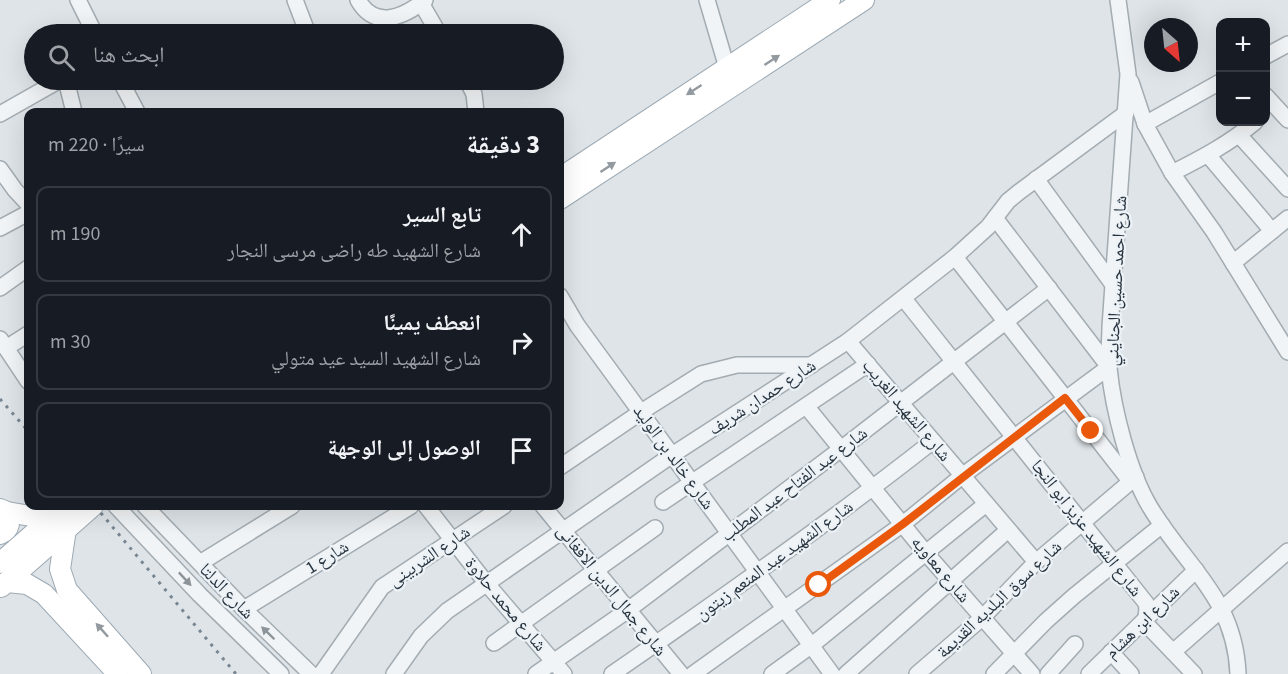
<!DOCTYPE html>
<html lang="ar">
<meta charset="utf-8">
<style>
:root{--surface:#171b24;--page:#20242c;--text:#f1f3f6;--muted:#9ea1a6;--line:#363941}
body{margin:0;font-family:"Source Sans 3","Noto Naskh Arabic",sans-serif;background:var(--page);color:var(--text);direction:rtl}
.controls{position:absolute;right:18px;top:18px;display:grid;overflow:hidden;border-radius:12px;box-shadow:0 6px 24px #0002}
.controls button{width:54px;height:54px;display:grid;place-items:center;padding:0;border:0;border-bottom:2px solid var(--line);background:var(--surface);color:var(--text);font:30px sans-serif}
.compass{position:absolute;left:1144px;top:18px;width:54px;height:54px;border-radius:50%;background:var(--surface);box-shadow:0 6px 24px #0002;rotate:153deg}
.stop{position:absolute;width:18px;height:18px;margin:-14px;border:4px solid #ea580c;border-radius:50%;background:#fff}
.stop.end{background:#ea580c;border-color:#fff;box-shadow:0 2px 6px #0008}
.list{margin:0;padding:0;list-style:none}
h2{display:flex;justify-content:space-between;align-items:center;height:78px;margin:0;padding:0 24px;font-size:26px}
h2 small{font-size:20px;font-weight:400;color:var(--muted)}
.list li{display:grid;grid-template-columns:39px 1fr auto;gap:18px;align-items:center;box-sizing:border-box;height:96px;margin:0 12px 12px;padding:0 12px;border:2px solid var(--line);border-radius:12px}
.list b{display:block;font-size:22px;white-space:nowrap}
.list p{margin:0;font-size:20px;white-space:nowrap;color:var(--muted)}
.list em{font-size:20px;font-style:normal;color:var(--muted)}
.icon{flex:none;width:33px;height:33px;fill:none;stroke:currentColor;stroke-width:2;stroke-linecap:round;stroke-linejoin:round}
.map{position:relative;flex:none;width:1288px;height:674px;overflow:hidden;direction:ltr}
.search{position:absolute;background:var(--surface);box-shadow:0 6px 24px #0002;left:24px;top:24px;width:540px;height:66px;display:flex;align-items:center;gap:15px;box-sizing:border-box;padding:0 21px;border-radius:33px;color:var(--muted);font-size:22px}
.panel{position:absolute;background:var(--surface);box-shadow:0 6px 24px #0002;left:24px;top:108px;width:540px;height:402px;border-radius:12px;direction:rtl}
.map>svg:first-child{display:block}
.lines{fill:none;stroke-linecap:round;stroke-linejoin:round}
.minor-casing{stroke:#a3acb2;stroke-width:18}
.major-casing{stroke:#9daab4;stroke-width:22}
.minor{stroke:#f1f4f6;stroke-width:15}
.major{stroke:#fff;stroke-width:20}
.rail{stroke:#778692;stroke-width:3;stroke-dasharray:3 6;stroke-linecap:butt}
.oneway{fill:#939a9f}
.oneway2{fill:#8c949a}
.route{stroke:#ea580c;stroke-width:8}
.labels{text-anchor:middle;stroke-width:4.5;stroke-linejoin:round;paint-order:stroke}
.street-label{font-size:18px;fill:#27343f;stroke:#edf2f6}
</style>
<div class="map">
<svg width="1288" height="674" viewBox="0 0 1288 674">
<rect width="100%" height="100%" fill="#dee4e8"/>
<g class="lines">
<defs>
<g id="minor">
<path d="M78,0L95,34"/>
<path d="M295,0L308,34"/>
<path d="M358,0C375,30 404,17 425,0"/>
<path d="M707,0L727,68"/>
<path d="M1118,0L1128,74L1110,327C1110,340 1108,354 1109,368C1113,409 1129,472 1150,507C1186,567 1235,598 1238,674"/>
<path d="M421,3L439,34"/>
<path d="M1266,56L1288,44"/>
<path d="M66,80L74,112"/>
<path d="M120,80L137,112"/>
<path d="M467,80L474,94L476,112"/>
<path d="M1131,82L1145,124L1172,173L1214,232L1288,352"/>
<path d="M1266,96L1288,120"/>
<path d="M0,114L60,80"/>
<path d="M1145,124L1220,82"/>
<path d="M1239,135L1288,189"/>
<path d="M1208,155L1272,231"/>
<path d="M0,169L15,190L28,204"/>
<path d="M1172,173C1202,158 1230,143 1255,122"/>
<path d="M1036,179L1114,286"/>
<path d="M0,228L28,213"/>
<path d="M955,257L1130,481"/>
<path d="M1233,263L1288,218"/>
<path d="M0,288L28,268"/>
<path d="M560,296L577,325L832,674"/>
<path d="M904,299L1146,603C1149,612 1143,619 1148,626L1194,674"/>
<path d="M0,339L28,381"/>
<path d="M848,341L1036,562"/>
<path d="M6,348L28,334"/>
<path d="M806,406L925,552L1032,674"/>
<path d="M560,467L641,412L701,374L737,365H812"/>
<path d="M663,502L868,364"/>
<path d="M116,506L200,595L281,674"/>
<path d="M145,506L244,609L311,674"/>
<path d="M426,506L487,584L564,674"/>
<path d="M543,506L681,674"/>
<path d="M200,563L292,506"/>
<path d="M244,609L411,506"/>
<path d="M494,643L655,528"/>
<path d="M1111,652L1131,674"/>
<path d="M1173,652L1288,551"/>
<path d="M321,674L382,587L504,506"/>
<path d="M394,674L421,636L447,611L672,455L848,341L955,257L988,227L1008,201L1019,192L1126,113"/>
<path d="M536,674L628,610L841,449L1049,288"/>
<path d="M612,674C721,599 829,523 933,441"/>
<path d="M693,674L903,524L962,476L1109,367L995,218"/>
<path d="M772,674L812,645L986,504"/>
<path d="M846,674L1008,530"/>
<path d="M917,674L982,618L1036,562L1136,477"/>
<path d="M994,674L1046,621L1074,596L1162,525"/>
<path d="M1048,674L1075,644"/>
<path d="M1089,674L1196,570"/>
</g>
<g id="major">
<path d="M560,178L830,0"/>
<path d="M560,199L864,0"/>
<path d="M0,509L7,512L48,519"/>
<path d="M66,529L60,569L67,590L141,674"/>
<path d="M0,534C11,529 10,522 7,512"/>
<path d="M0,563L65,506"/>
<path d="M7,582L27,584L44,594L118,674"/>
<path d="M1,587L93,506"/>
</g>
</defs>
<!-- minor casing -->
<use href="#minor" class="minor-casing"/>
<!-- major casing -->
<use href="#major" class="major-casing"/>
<!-- minor -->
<use href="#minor" class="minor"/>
<!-- major -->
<use href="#major" class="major"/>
<!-- rail -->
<g class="rail">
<path d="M0,399L28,431"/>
<path d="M95,506L236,674"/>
</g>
</g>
<!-- one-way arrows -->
<defs><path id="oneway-solid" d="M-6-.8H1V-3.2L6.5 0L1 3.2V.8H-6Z" transform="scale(1.5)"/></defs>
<g class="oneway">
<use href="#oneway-solid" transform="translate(772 60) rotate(-33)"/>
<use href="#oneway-solid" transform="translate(694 90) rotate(147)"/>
<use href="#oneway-solid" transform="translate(608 167) rotate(-33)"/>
<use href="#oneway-solid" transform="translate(102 630) rotate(-132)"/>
</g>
<g class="oneway2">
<use href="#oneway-solid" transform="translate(185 579) rotate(47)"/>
<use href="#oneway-solid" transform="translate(268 633) rotate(-136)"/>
</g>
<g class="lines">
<!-- route -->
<path class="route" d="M819,585L903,524L1065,398L1091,431"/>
</g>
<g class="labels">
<!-- street labels -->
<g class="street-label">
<text transform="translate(1116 281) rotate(-87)" y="6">شارع احمد حسين الجنايني</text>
<text transform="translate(762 397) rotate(-33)" y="6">شارع حمدان شريف</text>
<text transform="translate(907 410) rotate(50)" y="6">شارع الشهيد الغريب</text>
<text transform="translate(674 457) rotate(54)" y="6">شارع خالد بن الوليد</text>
<text transform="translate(794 484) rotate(-37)" y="6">شارع عبد الفتاح عبد المطلب</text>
<text transform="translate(1087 528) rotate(52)" y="6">شارع الشهيد عزيز ابو النجا</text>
<text transform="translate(429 556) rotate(-34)" y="6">شارع الشربينى</text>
<text transform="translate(327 557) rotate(-32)" y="6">شارع 1</text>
<text transform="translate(774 560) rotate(-36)" y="6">شارع الشهيد عبد المنعم زيتون</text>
<text transform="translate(941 569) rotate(50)" y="6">شارع معاويه</text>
<text transform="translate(612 590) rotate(51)" y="6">شارع جمال الدين الافغانى</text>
<text transform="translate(227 591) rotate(46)" y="6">شارع الدلتا</text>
<text transform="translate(999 599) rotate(-43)" y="6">شارع سوق البلديه القديمة</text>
<text transform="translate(506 604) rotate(50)" y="6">شارع محمد حلاوة</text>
<text transform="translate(1142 622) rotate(-44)" y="6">شارع ابن هشام</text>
</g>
</g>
</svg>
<div class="controls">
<button>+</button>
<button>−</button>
</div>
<svg class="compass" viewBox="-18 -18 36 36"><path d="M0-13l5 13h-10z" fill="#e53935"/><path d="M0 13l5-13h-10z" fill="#9ea1a6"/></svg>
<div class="stop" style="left:819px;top:585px"></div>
<div class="stop end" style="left:1091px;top:431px"></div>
<div class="search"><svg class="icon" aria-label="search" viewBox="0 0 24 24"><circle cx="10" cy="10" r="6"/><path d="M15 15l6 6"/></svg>ابحث هنا</div>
<section class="panel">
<h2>3 دقيقة<small>سيرًا · 220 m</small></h2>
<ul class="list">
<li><svg class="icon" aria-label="ahead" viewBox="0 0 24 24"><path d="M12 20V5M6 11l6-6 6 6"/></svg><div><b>تابع السير</b><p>شارع الشهيد طه راضى مرسى النجار</p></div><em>190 m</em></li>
<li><svg class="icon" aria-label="right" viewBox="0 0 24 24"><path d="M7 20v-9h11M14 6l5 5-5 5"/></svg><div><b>انعطف يمينًا</b><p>شارع الشهيد السيد عيد متولي</p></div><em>30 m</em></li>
<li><svg class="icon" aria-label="arrive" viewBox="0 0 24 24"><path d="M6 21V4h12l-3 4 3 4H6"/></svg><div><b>الوصول إلى الوجهة</b></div></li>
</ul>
</section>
</div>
